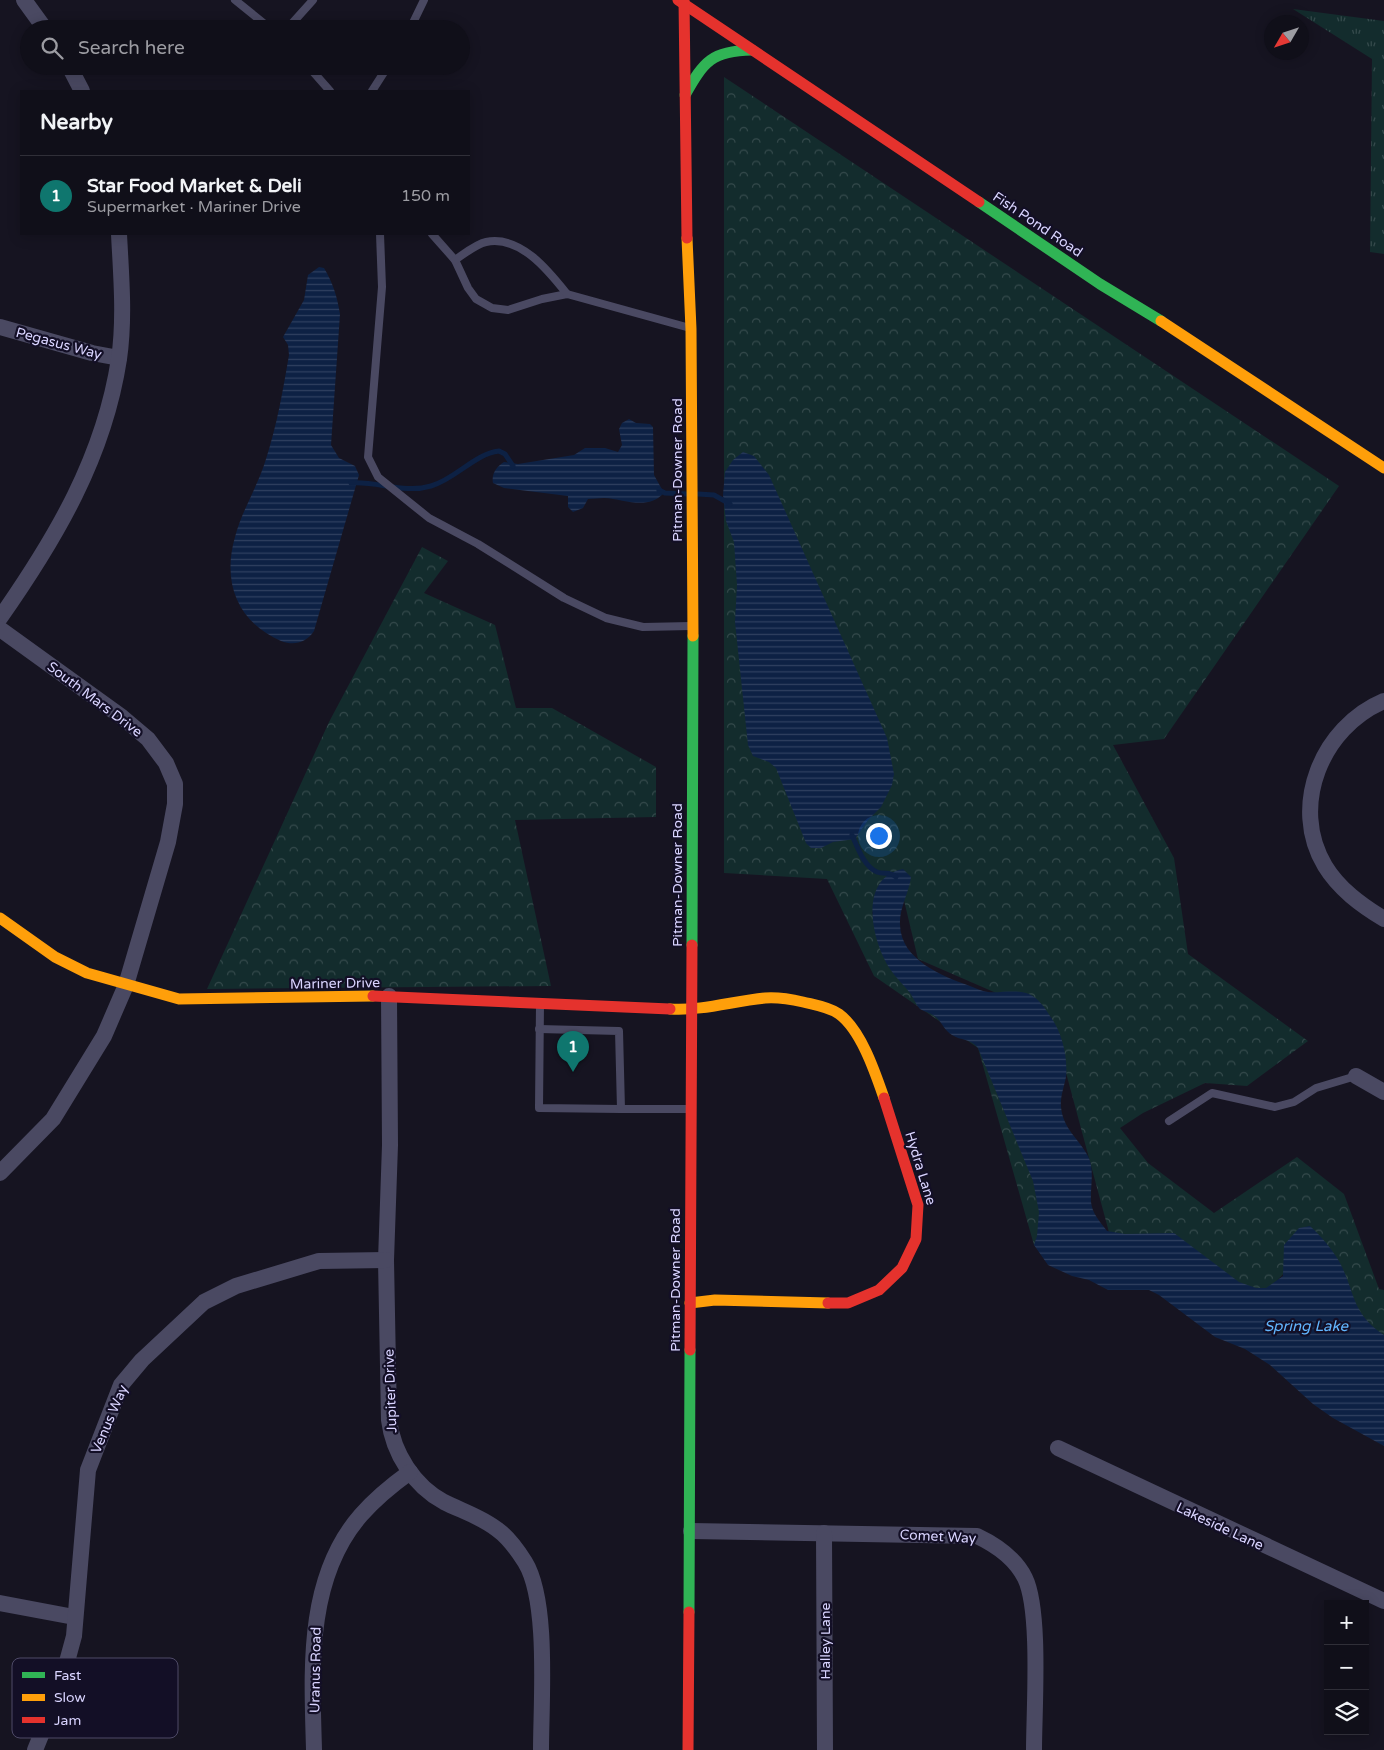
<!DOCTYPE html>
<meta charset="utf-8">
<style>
:root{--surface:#100f19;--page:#191822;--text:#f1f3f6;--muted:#9c9ca2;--line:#302f38;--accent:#0f766e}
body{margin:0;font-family:"Varela Round",sans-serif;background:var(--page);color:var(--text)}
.controls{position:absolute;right:15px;bottom:15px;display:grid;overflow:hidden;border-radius:0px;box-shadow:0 2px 12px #0003}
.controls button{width:45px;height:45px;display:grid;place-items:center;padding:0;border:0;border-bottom:1px solid var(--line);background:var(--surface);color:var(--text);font:25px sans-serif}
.compass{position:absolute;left:1264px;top:15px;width:45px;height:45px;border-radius:50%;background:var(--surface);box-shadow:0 2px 12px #0003;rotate:231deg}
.you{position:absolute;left:878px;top:835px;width:18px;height:18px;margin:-12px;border:4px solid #fff;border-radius:50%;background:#1a73e8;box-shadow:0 0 0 8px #1a73e833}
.badge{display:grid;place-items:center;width:32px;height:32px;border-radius:50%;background:var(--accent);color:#fff;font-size:16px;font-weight:700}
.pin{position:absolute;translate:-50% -41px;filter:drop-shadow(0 1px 2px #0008)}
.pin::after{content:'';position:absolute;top:26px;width:18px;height:15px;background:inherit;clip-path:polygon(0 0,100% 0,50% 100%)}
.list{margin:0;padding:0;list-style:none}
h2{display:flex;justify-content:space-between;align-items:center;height:65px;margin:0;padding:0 20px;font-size:21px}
h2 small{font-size:16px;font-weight:400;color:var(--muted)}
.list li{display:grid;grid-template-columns:32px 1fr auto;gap:15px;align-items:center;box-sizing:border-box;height:80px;padding:0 20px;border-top:1px solid var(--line)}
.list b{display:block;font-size:19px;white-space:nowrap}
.list p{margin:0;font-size:16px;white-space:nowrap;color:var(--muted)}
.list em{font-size:16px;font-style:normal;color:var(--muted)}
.icon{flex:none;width:28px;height:28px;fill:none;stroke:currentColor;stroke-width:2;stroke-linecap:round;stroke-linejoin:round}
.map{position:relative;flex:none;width:1384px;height:1750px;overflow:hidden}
.search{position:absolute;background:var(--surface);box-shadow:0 2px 12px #0003;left:20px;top:20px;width:450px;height:55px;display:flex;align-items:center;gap:12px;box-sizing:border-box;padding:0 18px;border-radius:28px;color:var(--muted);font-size:19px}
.panel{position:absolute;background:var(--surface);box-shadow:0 2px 12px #0003;left:20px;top:90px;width:450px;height:145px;border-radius:0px}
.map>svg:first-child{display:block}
.grass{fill:url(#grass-tufts)}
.forest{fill:url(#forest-crowns)}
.water{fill:url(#water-rules)}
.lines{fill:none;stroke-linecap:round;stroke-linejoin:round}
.stream{stroke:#0d2144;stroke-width:5}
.lane{stroke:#4a4962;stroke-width:8}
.street{stroke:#4a4962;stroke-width:16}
.fast{stroke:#30b455;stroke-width:11}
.slow{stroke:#ff9f0a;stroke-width:11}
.jam{stroke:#e5322d;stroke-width:11}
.labels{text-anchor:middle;stroke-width:4.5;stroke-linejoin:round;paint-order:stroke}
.street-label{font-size:14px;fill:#d9d4ff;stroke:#130f26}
.water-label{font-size:15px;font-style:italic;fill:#62b6ff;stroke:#130f26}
.key{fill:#130f26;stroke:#4e4a67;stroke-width:1}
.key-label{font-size:14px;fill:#d9d4ff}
</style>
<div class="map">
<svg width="1384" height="1750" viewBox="0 0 1384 1750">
<defs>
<pattern id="grass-tufts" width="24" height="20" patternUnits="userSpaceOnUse" patternTransform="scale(1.25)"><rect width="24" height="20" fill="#132c2d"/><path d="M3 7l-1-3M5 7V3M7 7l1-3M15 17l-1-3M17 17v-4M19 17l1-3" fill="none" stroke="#354a4c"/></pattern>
<pattern id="forest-crowns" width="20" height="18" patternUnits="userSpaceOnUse" patternTransform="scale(1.25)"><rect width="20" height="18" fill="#132c2d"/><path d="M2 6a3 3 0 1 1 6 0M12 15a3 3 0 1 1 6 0" fill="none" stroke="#354a4c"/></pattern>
<pattern id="water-rules" width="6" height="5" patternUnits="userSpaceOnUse" patternTransform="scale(1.25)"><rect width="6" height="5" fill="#0d2144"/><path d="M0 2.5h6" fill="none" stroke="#304060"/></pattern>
</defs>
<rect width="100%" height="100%" fill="#161421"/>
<!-- grass -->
<path class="grass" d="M1293,9L1384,21V254L1370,252L1372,59Z"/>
<!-- forest -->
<g class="forest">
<path d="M724,77L1339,486L1164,739L1113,745L1174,858L1188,954L1308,1041L1247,1086L1205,1083L1143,1113L1120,1128L1148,1163L1214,1213L1297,1157L1344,1194L1379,1289L1384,1290V1350L1376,1349L1315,1241L1261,1297L1110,1236L1051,1017L918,959L897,871L872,913L1011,1056L1089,1280L1034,1245L978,1048L874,976L827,879L724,873Z"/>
<path d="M422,547L448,561L424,593L495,625L516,708H552L656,767V817L515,820L551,986L207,989L329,722Z"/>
</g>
<!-- water -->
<g class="water">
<path d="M319,267L324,268C333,283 337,296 340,314L331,445L339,458L355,466L359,475L314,631C306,643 294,646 281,641C237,622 222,582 235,537C242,510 258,486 266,459C277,425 283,390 289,355L288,345L283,337L304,300L308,275Z"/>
<path d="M629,419L636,423L650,424L653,427L654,475L664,493C647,511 625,499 604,498C599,498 594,499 588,499L583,508L573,512L568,507V496L504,488L493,483C491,474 497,466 504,462L518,464L574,455L585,448H605L618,452L622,445L619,429L622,423Z"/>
<path d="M743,452L754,456L769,475L887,738L894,774L892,785L881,807L868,820L855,839L833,842L821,848H811L806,843L776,768L769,762L753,756L748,745L735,622L737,585L734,542L726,521L723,495L725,472L733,460Z"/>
<path d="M903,869L911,877C909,893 899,908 900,925C901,960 942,976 970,986C976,988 981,991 988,992C1001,993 1017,989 1029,994C1038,998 1045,1008 1050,1016C1062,1032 1068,1057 1066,1077C1064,1087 1060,1097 1061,1107C1063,1129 1079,1139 1088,1156C1095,1170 1090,1187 1091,1202C1092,1213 1100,1222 1107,1231L1125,1234L1174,1233L1239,1282L1256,1288H1266L1283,1276L1284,1245L1299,1228L1310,1226C1321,1236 1333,1250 1340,1263C1356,1294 1351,1313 1384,1335V1446L1333,1418L1313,1404L1270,1365L1245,1349L1215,1337L1159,1295L1149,1290H1108L1089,1280L1072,1276L1048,1265L1034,1245L1037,1236L1039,1212L1033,1181L978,1048C970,1038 961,1041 952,1035C945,1031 942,1023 937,1018C932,1013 925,1012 920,1009C916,1005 913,997 910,993C904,985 896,978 890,969C872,942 857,878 903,869Z"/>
</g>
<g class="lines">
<!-- stream -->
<g class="stream">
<path d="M351,483C378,481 404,494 431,486C456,479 474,454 499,451L505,454L513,466"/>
<path d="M659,490L665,493L687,494"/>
<path d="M698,494L714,495L730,504"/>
<path d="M852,835C857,846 864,867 877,872C884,875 890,871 896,877"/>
</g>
<!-- lane -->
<g class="lane">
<path d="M235,0L271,29"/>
<path d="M287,29L313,0"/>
<path d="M410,29L424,0"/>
<path d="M308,66L330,91"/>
<path d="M372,91L388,66"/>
<path d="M380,234L382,287L368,457L378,477L429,518L478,544L564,598L606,618L643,627L691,626"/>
<path d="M432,234L455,260L468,288L476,299L492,308L508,310L542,299L567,294L690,328"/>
<path d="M455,260C464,254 476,244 486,242C520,235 548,270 567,294"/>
<path d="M540,1004L539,1108L621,1109"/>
<path d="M539,1029L619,1031L621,1109H689"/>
<path d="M1169,1121L1212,1093L1275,1107L1294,1102L1316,1088L1356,1076"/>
</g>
<!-- street -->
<g class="street">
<path d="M24,0L45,29"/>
<path d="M69,66L82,91"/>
<path d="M0,327L92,353L119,358"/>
<path d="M0,618C56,538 104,457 119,359C125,318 121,274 119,234"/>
<path d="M0,629L122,717L148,739L166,763L175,784V804L168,842L126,985L104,1036L53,1119L0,1173"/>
<path d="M1384,701C1322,727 1289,806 1325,866C1339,889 1361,905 1384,919"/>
<path d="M389,996L390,1145L386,1260L389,1420C393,1453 414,1486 444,1502C462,1511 482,1517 498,1530C509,1538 518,1551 525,1562C549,1601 541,1702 541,1750"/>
<path d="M1356,1076L1384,1092"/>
<path d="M1058,1448L1384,1601"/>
<path d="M691,1531L977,1536C996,1545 1015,1558 1025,1578C1041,1611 1034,1710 1034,1750"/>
<path d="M824,1533L825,1750"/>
<path d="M0,1603L74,1617"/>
<path d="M35,1750L59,1691L74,1636L88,1470L121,1385L142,1360L204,1302L236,1286L319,1261L386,1260"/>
<path d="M314,1750C312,1672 305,1579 361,1515C375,1499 392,1485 410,1472"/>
</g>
<!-- fast -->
<g class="fast">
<path d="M685,95C704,61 712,51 752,50"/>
<path d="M979,202L1100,284L1161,321"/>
<path d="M692,945L693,636"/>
<path d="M689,1612L690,1350"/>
</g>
<!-- slow -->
<g class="slow">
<path d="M687,238L691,329L693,636"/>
<path d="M1161,321L1384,468"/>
<path d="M0,918L55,957L87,973L179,999L373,996"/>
<path d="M670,1009C703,1011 733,1001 765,998C778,997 790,999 803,1002C815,1005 829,1007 839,1014C861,1030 875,1072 884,1098"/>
<path d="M690,1303L715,1300L828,1303"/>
</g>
<!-- jam -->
<g class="jam">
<path d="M678,0L979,202"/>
<path d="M684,0L687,238"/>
<path d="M373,996L670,1009"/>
<path d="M828,1303H848L879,1290L902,1268L916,1239L918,1205L884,1098"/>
<path d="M690,1350L692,945"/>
<path d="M688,1750L689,1612"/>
</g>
</g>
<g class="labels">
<!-- street labels -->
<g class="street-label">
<text transform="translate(1038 224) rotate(34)" y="5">Fish Pond Road</text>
<text transform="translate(59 343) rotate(15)" y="5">Pegasus Way</text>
<text transform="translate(677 470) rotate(-90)" y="5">Pitman-Downer Road</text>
<text transform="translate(95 699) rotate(37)" y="5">South Mars Drive</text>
<text transform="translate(677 875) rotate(-90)" y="5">Pitman-Downer Road</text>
<text transform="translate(335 983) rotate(-1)" y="5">Mariner Drive</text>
<text transform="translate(921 1168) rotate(73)" y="5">Hydra Lane</text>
<text transform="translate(675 1280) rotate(-90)" y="5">Pitman-Downer Road</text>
<text transform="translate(390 1391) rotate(-92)" y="5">Jupiter Drive</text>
<text transform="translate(109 1419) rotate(-67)" y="5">Venus Way</text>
<text transform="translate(1220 1526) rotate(25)" y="5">Lakeside Lane</text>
<text transform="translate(938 1536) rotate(3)" y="5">Comet Way</text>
<text transform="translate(825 1641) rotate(-90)" y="5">Halley Lane</text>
<text transform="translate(315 1670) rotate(-89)" y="5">Uranus Road</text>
</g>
<!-- water labels -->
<g class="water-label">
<text x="1306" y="1331">Spring Lake</text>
</g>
</g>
<!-- legend -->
<rect x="12" y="1658" width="166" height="80" rx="8" class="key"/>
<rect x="22" y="1672" width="23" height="6" fill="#30b455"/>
<rect x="22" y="1694" width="23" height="7" fill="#ff9f0a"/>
<rect x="22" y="1717" width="23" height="6" fill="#e5322d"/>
<g class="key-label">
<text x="54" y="1680">Fast</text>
<text x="54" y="1702">Slow</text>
<text x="54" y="1725">Jam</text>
</g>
</svg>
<div class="controls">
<button>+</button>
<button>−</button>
<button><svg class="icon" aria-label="layers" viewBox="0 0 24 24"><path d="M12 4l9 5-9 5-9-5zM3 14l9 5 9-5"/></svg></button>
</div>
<svg class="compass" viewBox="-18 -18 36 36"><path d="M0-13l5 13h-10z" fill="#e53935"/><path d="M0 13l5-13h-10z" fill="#9c9ca2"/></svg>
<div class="you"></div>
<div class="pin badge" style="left:573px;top:1072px">1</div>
<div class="search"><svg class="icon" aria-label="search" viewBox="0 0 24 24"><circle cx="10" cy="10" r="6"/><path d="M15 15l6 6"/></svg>Search here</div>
<section class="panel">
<h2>Nearby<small></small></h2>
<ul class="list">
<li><span class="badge">1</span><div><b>Star Food Market &amp; Deli</b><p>Supermarket · Mariner Drive</p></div><em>150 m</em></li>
</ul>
</section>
</div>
